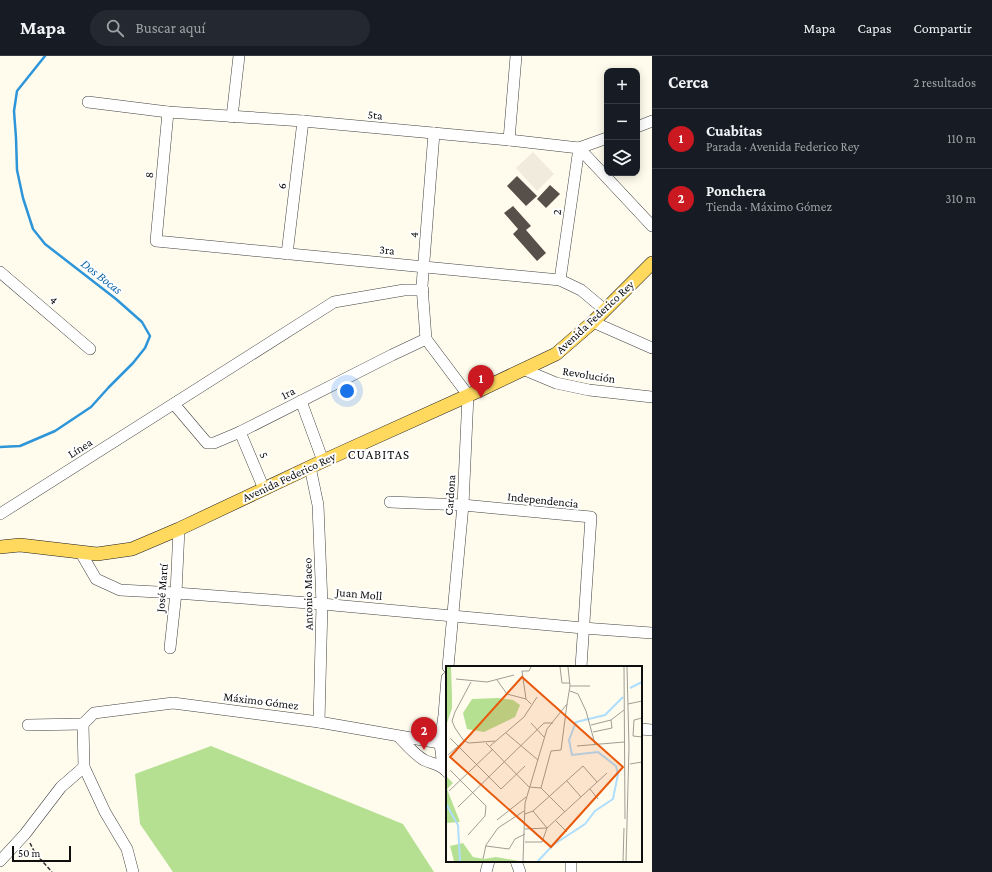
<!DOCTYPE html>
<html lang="es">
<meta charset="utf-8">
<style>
:root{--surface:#171b24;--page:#242831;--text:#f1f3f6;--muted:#9ea1a6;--line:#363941;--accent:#cb1921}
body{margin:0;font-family:"Crimson Pro",serif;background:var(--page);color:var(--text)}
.controls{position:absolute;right:12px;top:12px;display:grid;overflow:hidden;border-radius:8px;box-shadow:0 2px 10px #0003}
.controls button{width:36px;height:36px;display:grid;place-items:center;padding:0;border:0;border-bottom:1px solid var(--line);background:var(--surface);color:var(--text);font:20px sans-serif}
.scale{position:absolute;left:12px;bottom:10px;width:59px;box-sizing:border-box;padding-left:4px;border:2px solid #0e0e0e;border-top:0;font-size:11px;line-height:14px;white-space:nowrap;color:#0e0e0e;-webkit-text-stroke:3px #fff;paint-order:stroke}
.you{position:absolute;left:347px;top:335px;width:14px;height:14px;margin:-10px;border:3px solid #fff;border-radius:50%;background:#1a73e8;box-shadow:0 0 0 6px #1a73e833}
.badge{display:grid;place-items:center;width:26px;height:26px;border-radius:50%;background:var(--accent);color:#fff;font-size:13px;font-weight:700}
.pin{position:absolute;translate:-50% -33px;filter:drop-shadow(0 1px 2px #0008)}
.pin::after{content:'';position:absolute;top:21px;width:14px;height:12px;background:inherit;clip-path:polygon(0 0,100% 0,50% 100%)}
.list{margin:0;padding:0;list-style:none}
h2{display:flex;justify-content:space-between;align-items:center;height:52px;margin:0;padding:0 16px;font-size:17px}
h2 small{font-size:13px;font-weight:400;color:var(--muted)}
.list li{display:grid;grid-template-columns:26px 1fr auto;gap:12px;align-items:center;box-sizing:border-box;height:60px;padding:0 16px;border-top:1px solid var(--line)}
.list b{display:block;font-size:15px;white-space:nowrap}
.list p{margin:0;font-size:13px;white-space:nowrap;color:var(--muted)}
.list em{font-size:13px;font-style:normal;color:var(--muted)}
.icon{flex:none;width:22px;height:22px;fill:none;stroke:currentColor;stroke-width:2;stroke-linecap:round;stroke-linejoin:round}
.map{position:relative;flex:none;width:652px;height:816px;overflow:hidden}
header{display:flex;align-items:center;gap:24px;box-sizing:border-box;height:56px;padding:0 20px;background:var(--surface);border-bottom:1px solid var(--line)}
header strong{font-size:19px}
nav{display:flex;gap:22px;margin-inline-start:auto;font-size:14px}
.search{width:280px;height:36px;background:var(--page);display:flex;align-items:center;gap:10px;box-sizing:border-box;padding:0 14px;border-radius:22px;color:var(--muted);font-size:15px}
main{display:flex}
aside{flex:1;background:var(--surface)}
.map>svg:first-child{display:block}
.forest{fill:#b5e092}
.plaza{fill:#f0ebdc}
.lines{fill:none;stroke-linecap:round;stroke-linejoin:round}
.stream{stroke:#2e95d9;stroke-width:2.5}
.building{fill:#574f49}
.minor-casing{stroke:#414141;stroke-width:12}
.major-casing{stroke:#1f1f1f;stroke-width:14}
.path{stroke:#303030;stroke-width:1.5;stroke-dasharray:4 2;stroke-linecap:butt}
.minor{stroke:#fff;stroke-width:11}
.major{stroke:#ffd85e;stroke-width:13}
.labels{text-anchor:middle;stroke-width:4;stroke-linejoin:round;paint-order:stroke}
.street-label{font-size:12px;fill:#0e0e0e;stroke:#fff}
.water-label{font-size:13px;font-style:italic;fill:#0b65ab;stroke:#fff}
.neighbourhood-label{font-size:13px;letter-spacing:1px;fill:#0e0e0e;stroke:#fff}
.inset-river{fill:none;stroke:#aedefc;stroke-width:2}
.inset-road{fill:none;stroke:#9f9d94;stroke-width:1}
.view{fill:#e8590c;fill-opacity:0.15;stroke:#e8590c;stroke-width:2}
.inset-edge{fill:none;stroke:#0e0e0e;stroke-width:2}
</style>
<header>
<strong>Mapa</strong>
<div class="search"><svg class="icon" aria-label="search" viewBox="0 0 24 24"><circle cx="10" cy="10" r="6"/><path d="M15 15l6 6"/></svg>Buscar aquí</div>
<nav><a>Mapa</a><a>Capas</a><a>Compartir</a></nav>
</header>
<main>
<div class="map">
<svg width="652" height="816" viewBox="0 0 652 816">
<rect width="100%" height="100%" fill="#fffcee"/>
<!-- forest -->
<path class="forest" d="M211,690L403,768L434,816H173L140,768L135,718Z"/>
<!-- plaza -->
<path class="plaza" d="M533,96L554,118L537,135L516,112Z"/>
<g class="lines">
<!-- stream -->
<path class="stream" d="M0,391L20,390L55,375L91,351L109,331L133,307L145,292L150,280L142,266L116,243L45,188L33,173L23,142L17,114L16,82L14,55L17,35L45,0"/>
</g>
<!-- building -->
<g class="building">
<path d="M517,120L537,140L526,150L507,130Z"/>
<path d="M550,129L560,138L546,152L537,143Z"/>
<path d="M513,150L531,170L526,174L546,197L537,205L513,178L518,173L504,157Z"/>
</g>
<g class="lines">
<defs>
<g id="minor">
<path d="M88,46L168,56L303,65L509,84L579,92L607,82"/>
<path d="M168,56L156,185L560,224L581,234L605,254"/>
<path d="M232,61L239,0"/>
<path d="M637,71L652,65"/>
<path d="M509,84L516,0"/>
<path d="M579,92L652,170"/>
<path d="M287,198L303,65"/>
<path d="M0,216L90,293"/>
<path d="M560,224L579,92"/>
<path d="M593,266L652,292"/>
<path d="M426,283L468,339L463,449L448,611"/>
<path d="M426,283L422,230L434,77"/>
<path d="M525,314L556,327L589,334L652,341"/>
<path d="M301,345L323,405"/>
<path d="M174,348L207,387H214L240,376L392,299L426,283"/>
<path d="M240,376L264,433"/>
<path d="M310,411L318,449L322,548L319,666"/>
<path d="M390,446L463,449L591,461L581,611"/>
<path d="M0,458L334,246L404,234H423"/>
<path d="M81,497L96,523L120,534L176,537L322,548L583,572L652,577"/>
<path d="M170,592L176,537L179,473"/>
<path d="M83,668L94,657L173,647L319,666L440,687"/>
<path d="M83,668L84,711L105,756L127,793L133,816"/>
<path d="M28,669L83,668"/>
<path d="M641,673L652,674"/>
<path d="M398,680C406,688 414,698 424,704C432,708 441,708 447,716"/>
<path d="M443,711L440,687L444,659L447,622"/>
<path d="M0,805L25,778L61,731L84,711"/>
<path d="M516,805L520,816"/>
<path d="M486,816L489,805"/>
<path d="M571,816V805"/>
</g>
<path id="major" d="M0,491L20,489L97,498L132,493L179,473L323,405L478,335L556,298L593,266L652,207"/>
</defs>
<!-- minor casing -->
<use href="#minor" class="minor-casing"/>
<!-- major casing -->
<use href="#major" class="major-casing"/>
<!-- path -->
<path class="path" d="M30,787L35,797L52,816"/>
<!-- minor -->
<use href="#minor" class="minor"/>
<!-- major -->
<use href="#major" class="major"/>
</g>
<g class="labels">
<!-- street labels -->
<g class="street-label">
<text transform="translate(375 59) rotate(5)" y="4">5ta</text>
<text transform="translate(149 119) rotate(-85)" y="4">8</text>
<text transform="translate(282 130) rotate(-83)" y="4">6</text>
<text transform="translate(557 156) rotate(-82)" y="4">2</text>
<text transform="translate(414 179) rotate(-86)" y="4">4</text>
<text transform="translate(387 194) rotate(5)" y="4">3ra</text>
<text transform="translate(54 244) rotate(41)" y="4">4</text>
<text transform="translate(595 261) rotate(-43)" y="4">Avenida Federico Rey</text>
<text transform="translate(589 319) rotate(9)" y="4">Revolución</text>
<text transform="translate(288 337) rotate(-27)" y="4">1ra</text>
<text transform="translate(80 392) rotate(-32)" y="4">Línea</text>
<text transform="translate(264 399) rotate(67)" y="4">5</text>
<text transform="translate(289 421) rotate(-25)" y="4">Avenida Federico Rey</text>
<text transform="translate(450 439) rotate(-86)" y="4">Cardona</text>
<text transform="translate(543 444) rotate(6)" y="4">Independencia</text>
<text transform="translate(162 532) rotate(-86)" y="4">José Martí</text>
<text transform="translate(308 538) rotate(-91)" y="4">Antonio Maceo</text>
<text transform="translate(359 538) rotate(5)" y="4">Juan Moll</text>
<text transform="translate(261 645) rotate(7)" y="4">Máximo Gómez</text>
</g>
<!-- water labels -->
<g class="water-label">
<text transform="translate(102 220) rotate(38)" y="5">Dos Bocas</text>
</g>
<!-- neighbourhood labels -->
<g class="neighbourhood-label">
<text x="379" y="403">CUABITAS</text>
</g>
</g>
<!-- overview -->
<g transform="translate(446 610)">
<rect width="196" height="196" fill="#fffcee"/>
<path d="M0,1H5L6,30V42L0,60ZM52,32L67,34L74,39L69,51L38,66L21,63L17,47L26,33ZM0,110L7,117L1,123L14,156L0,157ZM17,177L27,191L38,193L50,191L73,195H8L4,180Z" fill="#b5e092"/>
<path class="inset-river" d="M184,22L196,16M0,138L12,159L14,195M92,195L107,179L139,158L149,145L167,133L172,108L170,100L152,86L126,89L123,74L130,56L159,49L177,31"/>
<path class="inset-road" d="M114,1L116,17H124M178,1L179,153M10,13L41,16L68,9M51,14L61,28L80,33L85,38M25,16L9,46L6,55L9,62L18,75L23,77L49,75M124,20H144M124,25L132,28L140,45L149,78M80,33L76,5H83L85,1M182,38L196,35M196,52L188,54L187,70L196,71M85,57L98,71M145,59L165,54L178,44M147,66L166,62L165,54M60,67L92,94M4,72L55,123L79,100M40,77L83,121L95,122M44,80L78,51L91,31M131,80L178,76M2,89L18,75M184,98L196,96M4,104L40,140L39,150L22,169M121,115L135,131M95,122L105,85L115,84L121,38M95,122L119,146M144,123L152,133M3,125L47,83M12,141L98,57H107M87,145L101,162M79,148L87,145L137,100L151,116M51,154L80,131M110,155L121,166M79,163L101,162M79,176H96L101,162L161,107M40,180L63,183L69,173L79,168M37,193L40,179L52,162L78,145M77,195L79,137L101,63L121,38L124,20L122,1M177,195L178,162M180,195L183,81L181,1"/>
<path class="view" d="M76,11L177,101L105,181L4,91Z"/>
<rect width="196" height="196" class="inset-edge"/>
</g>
</svg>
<div class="controls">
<button>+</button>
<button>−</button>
<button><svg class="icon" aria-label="layers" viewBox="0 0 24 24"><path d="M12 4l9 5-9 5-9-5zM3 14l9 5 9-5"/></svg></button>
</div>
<div class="scale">50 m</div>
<div class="you"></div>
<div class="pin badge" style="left:481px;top:342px">1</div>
<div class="pin badge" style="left:424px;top:694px">2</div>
</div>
<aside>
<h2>Cerca<small>2 resultados</small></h2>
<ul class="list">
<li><span class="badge">1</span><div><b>Cuabitas</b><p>Parada · Avenida Federico Rey</p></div><em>110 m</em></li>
<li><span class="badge">2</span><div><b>Ponchera</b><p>Tienda · Máximo Gómez</p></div><em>310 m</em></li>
</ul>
</aside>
</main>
